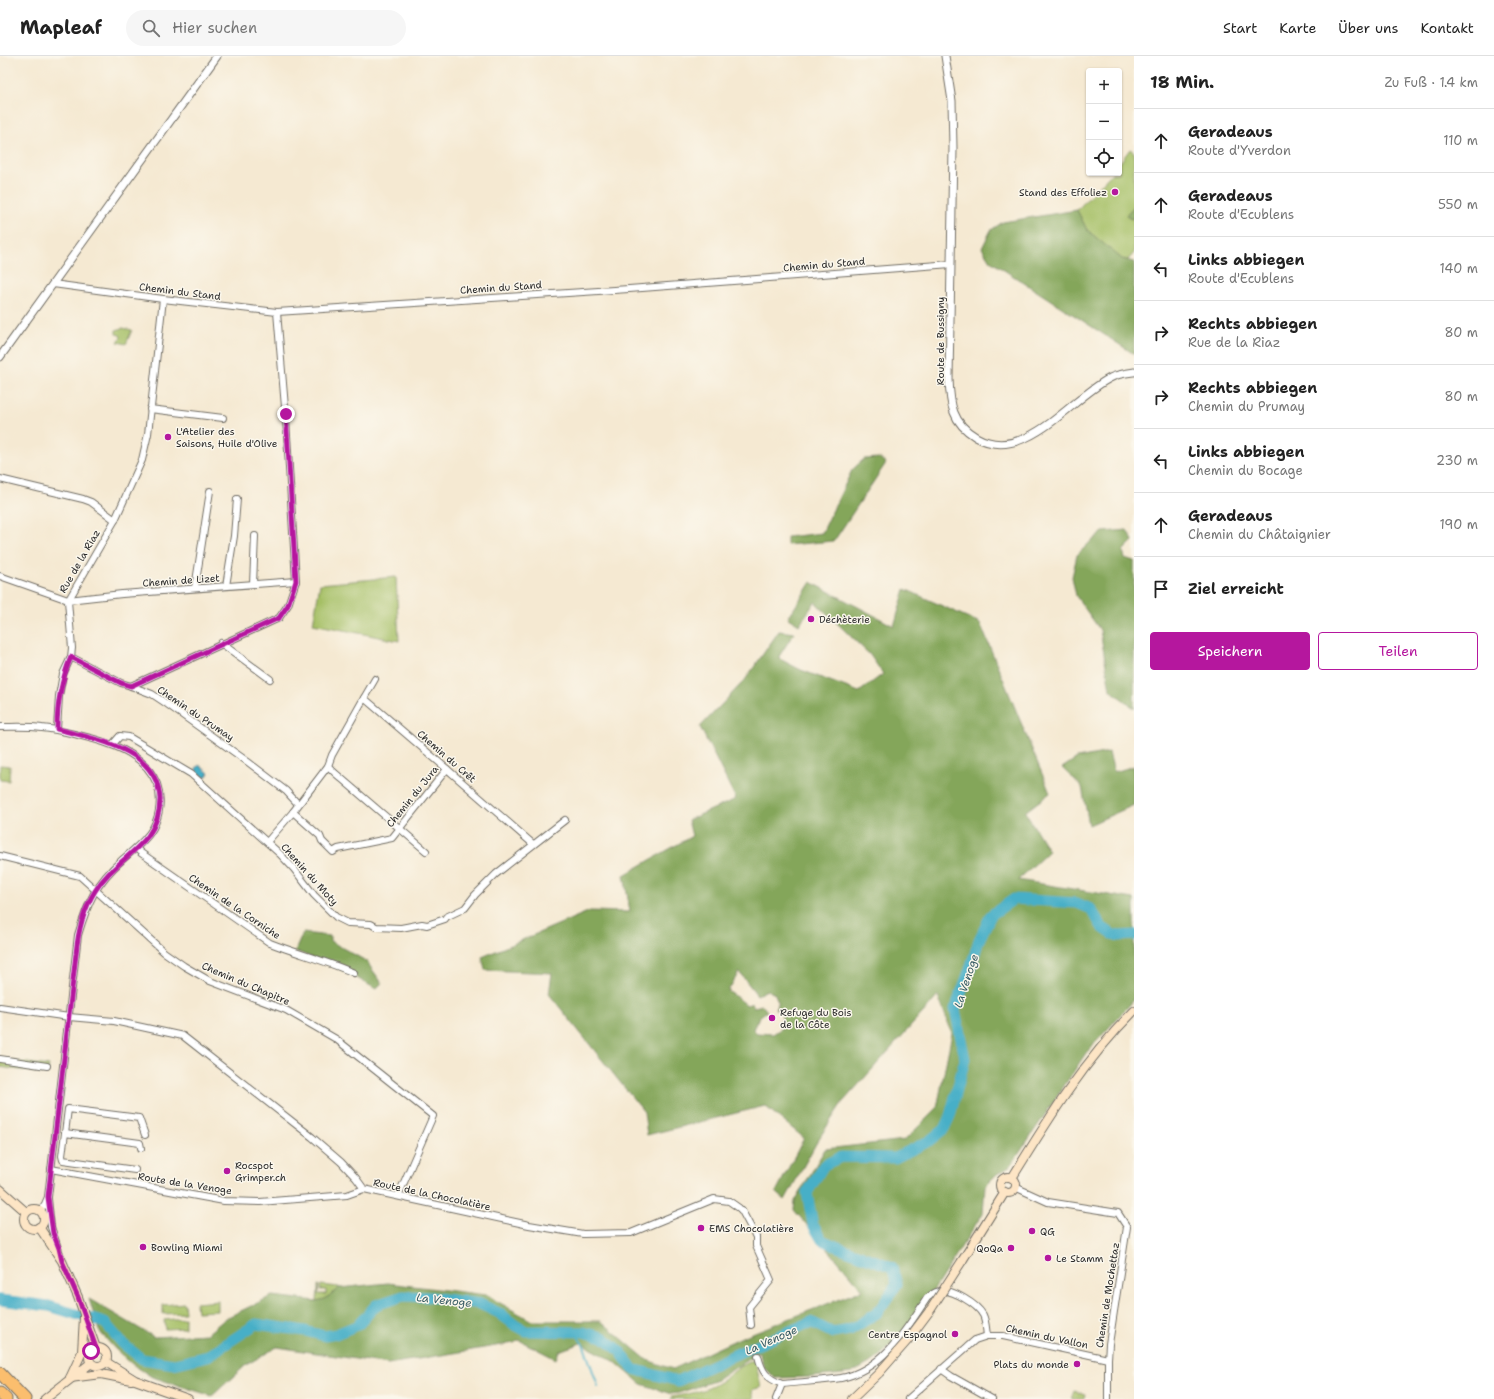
<!DOCTYPE html>
<html lang="de">
<meta charset="utf-8">
<style>
:root{--surface:#fff;--page:#f6f6f6;--text:#222;--muted:#767676;--line:#e0e0e0;--accent:#b5179e}
body{margin:0;font-family:"Shantell Sans",sans-serif;background:var(--page);color:var(--text)}
.controls{position:absolute;right:12px;top:12px;display:grid;overflow:hidden;border-radius:4px;box-shadow:0 1px 3px #0004}
.controls button{width:36px;height:36px;display:grid;place-items:center;padding:0;border:0;border-bottom:1px solid var(--line);background:var(--surface);color:var(--text);font:20px sans-serif}
.stop{position:absolute;width:12px;height:12px;margin:-9px;border:3px solid #b5179e;border-radius:50%;background:#fff}
.stop.end{background:#b5179e;border-color:#fff;box-shadow:0 1px 4px #0008}
.list{margin:0;padding:0;list-style:none}
h2{display:flex;justify-content:space-between;align-items:center;height:52px;margin:0;padding:0 16px;font-size:17px}
h2 small{font-size:13px;font-weight:400;color:var(--muted)}
.list li{display:grid;grid-template-columns:26px 1fr auto;gap:12px;align-items:center;box-sizing:border-box;height:64px;padding:0 16px;border-top:1px solid var(--line)}
.list b{display:block;font-size:15px;white-space:nowrap}
.list p{margin:0;font-size:13px;white-space:nowrap;color:var(--muted)}
.list em{font-size:13px;font-style:normal;color:var(--muted)}
.actions{display:flex;gap:8px;padding:12px 16px}
.actions a{flex:1;padding:9px 0;border:1px solid var(--accent);border-radius:4px;text-align:center;font-size:14px;color:var(--accent)}
.actions .main{background:var(--accent);color:#fff}
.icon{flex:none;width:22px;height:22px;fill:none;stroke:currentColor;stroke-width:2;stroke-linecap:round;stroke-linejoin:round}
.map{position:relative;flex:none;width:1134px;height:1343px;overflow:hidden}
header{display:flex;align-items:center;gap:24px;box-sizing:border-box;height:56px;padding:0 20px;background:var(--surface);border-bottom:1px solid var(--line)}
header strong{font-size:19px}
nav{display:flex;gap:22px;margin-inline-start:auto;font-size:14px}
.search{width:280px;height:36px;background:var(--page);display:flex;align-items:center;gap:10px;box-sizing:border-box;padding:0 14px;border-radius:22px;color:var(--muted);font-size:15px}
main{display:flex}
aside{flex:1;background:var(--surface)}
.map>svg:first-child{display:block}
.green{fill:#a5bf65;stroke:#687548}
.forest{fill:#84a65a;stroke:#586842;fill-rule:evenodd}
.water{fill:#47afc7;stroke:#396d79}
.lines{fill:none;stroke-linecap:round;stroke-linejoin:round}
.stream{stroke:#47afc7;stroke-width:2}
.river{stroke:#47afc7;stroke-width:11}
.minor-casing{stroke:#726e65;stroke-width:8}
.tertiary-casing{stroke:#726e65;stroke-width:9}
.secondary-casing{stroke:#726e65;stroke-width:10}
.motorway-casing{stroke:#726e65;stroke-width:13}
.minor{stroke:#fff;stroke-width:6}
.tertiary{stroke:#fff;stroke-width:7}
.secondary{stroke:#fde5c5;stroke-width:8}
.motorway{stroke:#fbbe6e;stroke-width:11}
.secondary-bridge-casing{stroke:#726e65;stroke-width:10;stroke-linecap:butt}
.secondary-bridge{stroke:#fde5c5;stroke-width:8}
.route{stroke:#b5179e;stroke-width:5}
.poi-dot{fill:#b5179e;stroke:#fbf7ec;stroke-width:1.5}
.labels{text-anchor:middle;stroke-width:3;stroke-linejoin:round;paint-order:stroke}
.poi-label{font-size:10px;fill:#2b2b2b;stroke:#fbf7ec;text-anchor:start}
.street-label{font-size:10px;fill:#2b2b2b;stroke:#fbf7ec}
.water-label{font-size:11px;font-style:italic;fill:#355962;stroke:#fbf7ec}
</style>
<header>
<strong>Mapleaf</strong>
<div class="search"><svg class="icon" aria-label="search" viewBox="0 0 24 24"><circle cx="10" cy="10" r="6"/><path d="M15 15l6 6"/></svg>Hier suchen</div>
<nav><a>Start</a><a>Karte</a><a>Über uns</a><a>Kontakt</a></nav>
</header>
<main>
<div class="map">
<svg width="1134" height="1343" viewBox="0 0 1134 1343">
<rect width="100%" height="100%" fill="#fbf7ec"/>
<filter id="ink" filterUnits="userSpaceOnUse"><feTurbulence type="fractalNoise" baseFrequency=".025" numOctaves="2"/><feDisplacementMap in="SourceGraphic" scale="8" xChannelSelector="R" yChannelSelector="G"/><feConvolveMatrix kernelMatrix="1 2 1 2 8 2 1 2 1" color-interpolation-filters="sRGB"/></filter>
<filter id="wash" filterUnits="userSpaceOnUse"><feTurbulence type="fractalNoise" baseFrequency=".012" numOctaves="4" result="noise"/><feDisplacementMap in="SourceGraphic" scale="16" xChannelSelector="R" yChannelSelector="G"/><feGaussianBlur stdDeviation="0.9" result="paint"/><feColorMatrix in="noise" values="0 0 0 0 0 0 0 0 0 0 0 0 0 0 0 0 0 1.4 0 .05"/><feComposite in="paint" operator="in"/></filter>
<g filter="url(#wash)">
<rect width="100%" height="100%" fill="#f5e9d2"/>
<!-- green -->
<g class="green">
<path d="M1130,93L1134,96V150L1126,159L1131,163L1134,161V197L1128,204L1122,203L1087,174L1077,154L1112,117H1119V108Z"/>
<path d="M123,272L132,274L126,288L118,286L121,281L120,279L116,278V274Z"/>
<path d="M396,521L399,585L313,568L320,528Z"/>
<path d="M0,709L10,710L9,725L0,724Z"/>
<path d="M0,1003L49,1010L47,1018L0,1011Z"/>
<path d="M318,1229H319L318,1238H326V1234H320L321,1229L339,1231V1232L325,1243L317,1245Z"/>
<path d="M218,1245V1255L197,1256L196,1247Z"/>
<path d="M184,1247L185,1257L163,1258V1249Z"/>
<path d="M185,1262V1272L165,1273L164,1264Z"/>
<path d="M755,1304L761,1331L752,1334L754,1343H671V1341C687,1338 704,1336 718,1327C731,1320 740,1307 755,1304Z"/>
<path d="M1075,1335L1085,1338L1084,1343H1072Z"/>
</g>
<!-- forest -->
<g class="forest">
<path d="M1134,150V161L1131,163L1126,159Z"/>
<path d="M1077,154L1087,174L1122,203L1134,206V298L990,205L982,192L991,174L1003,166Z"/>
<path d="M879,402L886,407L834,485L787,489V481L822,477L852,414L864,403Z"/>
<path d="M1127,474L1133,485L1123,495L1125,502L1134,505V652L1110,634L1100,574L1076,540L1072,521L1077,499L1089,487L1103,476Z"/>
<path d="M811,526L894,570L905,533L980,567L1050,737L1025,756L1049,795L1018,824L1134,843V944L1086,997L1010,1111L997,1118L985,1130L983,1157L909,1273L875,1304L852,1317L812,1321L775,1322L764,1312L759,1296L717,1324L679,1337L671,1338L641,1328L614,1305L581,1287L559,1295L556,1303L519,1284L514,1287L388,1308L277,1291L246,1309L212,1340L152,1321L132,1308L115,1293L99,1275L89,1243L154,1281L207,1278L226,1262L272,1240L317,1245L325,1243L339,1232L388,1227L486,1239L532,1265H601L647,1304L673,1313L742,1281L863,1234L794,1154L795,1145L825,1093L905,1084L937,1052L952,977L938,940L842,1047L818,1084L785,1144L776,1136L804,1082L765,1050L647,1079L644,1056L549,938L552,917L485,914L482,901L590,855L630,856L624,819L692,780L688,764L736,743L700,671L745,624L779,575L794,577L778,602L801,614L859,636L883,618L870,599L815,546L799,569L788,562ZM739,916L757,939L767,934L775,938L778,946L775,953L782,955V972L773,978L757,977L753,973L759,961L767,955L762,949L754,951L752,947L747,949L728,935Z"/>
<path d="M1109,696L1114,716L1134,710V749L1089,769L1082,731L1062,712L1077,702Z"/>
<path d="M303,877L330,880V885L366,905L382,927L376,933L345,915L295,895Z"/>
</g>
<!-- water -->
<path class="water" d="M199,709L209,717L205,722L195,714Z"/>
<g class="lines">
<!-- stream -->
<path class="stream" d="M575,1276L584,1290L598,1330"/>
<!-- river -->
<path class="river" d="M0,1244L49,1250L105,1267L123,1288L142,1303L174,1308L208,1300L256,1268L305,1275L325,1280L336,1278L358,1269L376,1249L403,1240L431,1241L480,1248L499,1257L515,1269L526,1275L583,1276L603,1281L619,1294L633,1313L678,1325L745,1294L811,1266L833,1277L850,1274L877,1257L897,1228L892,1211L838,1191L822,1184L813,1169L807,1137L824,1109L841,1101L895,1102L929,1085L944,1073L950,1060L965,1003L955,953L970,913L979,884L991,859L1014,843L1077,847L1091,853L1102,871L1112,878L1119,880L1134,879"/>
</g>
</g>
<g filter="url(#ink)">
<g class="lines">
<defs>
<g id="minor">
<path d="M53,228L163,243L277,256L629,233L951,208"/>
<path d="M150,353L223,362"/>
<path d="M0,423L83,443L91,446L115,464"/>
<path d="M0,520L68,544L122,538L296,525"/>
<path d="M253,528L255,480"/>
<path d="M226,530L234,480L237,443"/>
<path d="M195,532L210,435"/>
<path d="M221,587L270,623"/>
<path d="M71,601L121,627L131,630L152,638L167,648L248,706L286,735L298,748"/>
<path d="M375,623L364,642L447,713L533,788"/>
<path d="M131,630L279,562L288,549L296,525L286,363L277,256"/>
<path d="M0,671C14,671 28,670 42,672C55,673 66,676 78,679C108,686 144,696 157,728C162,742 160,759 153,772C146,785 133,794 122,804C95,828 88,846 78,879L48,1141L45,1148L40,1155"/>
<path d="M57,673L59,640L63,618L71,601L72,592L68,545L115,464L142,404L148,378L163,243"/>
<path d="M113,688L120,680L129,681L191,718L280,798L294,813L314,839L336,861L348,867L371,868L376,871L401,872L422,868L427,869L445,863L446,861L465,852L475,839L496,818L565,764"/>
<path d="M328,710L335,717L426,795"/>
<path d="M293,756L320,780L322,785L333,796L338,793L392,782L447,713"/>
<path d="M267,786L293,756L328,710L332,699L364,642"/>
<path d="M136,792L141,797L270,887C298,898 327,905 354,917"/>
<path d="M0,800L80,820L164,896L184,910L210,925L286,954L336,983L433,1060L398,1140"/>
<path d="M0,951L69,961L114,965L183,980L312,1081L341,1106L356,1122L364,1133L529,1169L583,1178L631,1177L714,1143L729,1145L739,1152L742,1155L756,1181V1190L771,1224L749,1251L751,1269"/>
<path d="M0,1003L47,1010"/>
<path d="M65,1077L68,1053L139,1062L145,1079"/>
<path d="M51,1113L224,1145L260,1146L347,1139L364,1133"/>
<path d="M135,1114L63,1104L62,1100L65,1077L140,1087L141,1092"/>
<path d="M1015,1131L1048,1146L1118,1157L1127,1171L1109,1288L1108,1303V1343"/>
<path d="M48,1143L51,1171L61,1201"/>
<path d="M758,1300C762,1316 766,1322 782,1328C801,1326 822,1325 841,1322C882,1314 906,1274 927,1242C931,1239 935,1235 941,1235C952,1233 977,1248 983,1259C986,1265 986,1273 987,1280"/>
<path d="M941,1313L951,1320L992,1343"/>
<path d="M776,1343L782,1328"/>
<path d="M908,1343L975,1284L987,1280H1003L1108,1303"/>
</g>
<g id="tertiary">
<path d="M945,0L952,45L953,92L949,323C950,348 952,367 976,381C1025,409 1071,342 1110,322C1117,318 1126,317 1134,316"/>
<path d="M0,301L217,0"/>
</g>
<g id="secondary">
<circle cx="1008" cy="1129" r="8"/>
<path d="M1012,1122C1049,1062 1084,1005 1134,955"/>
<path d="M0,1133L26,1156"/>
<circle cx="34" cy="1163" r="10"/>
<path d="M39,1171L62,1205L78,1241L96,1292"/>
<path d="M962,1205L1005,1136"/>
<circle cx="98" cy="1301" r="9"/>
<path d="M106,1306L135,1324L188,1343"/>
<path d="M70,1322L82,1296L84,1261"/>
<path d="M70,1322L101,1318L131,1324"/>
<path d="M45,1343L91,1307"/>
<path d="M852,1343L879,1317"/>
</g>
<g id="motorway">
<path d="M0,1317L25,1343"/>
<path d="M0,1337L6,1343"/>
</g>
</defs>
<!-- minor casing -->
<use href="#minor" class="minor-casing"/>
<!-- tertiary casing -->
<use href="#tertiary" class="tertiary-casing"/>
<!-- secondary casing -->
<use href="#secondary" class="secondary-casing"/>
<!-- motorway casing -->
<use href="#motorway" class="motorway-casing"/>
<!-- minor -->
<use href="#minor" class="minor"/>
<!-- tertiary -->
<use href="#tertiary" class="tertiary"/>
<!-- secondary -->
<use href="#secondary" class="secondary"/>
<!-- motorway -->
<use href="#motorway" class="motorway"/>
<defs>
<path id="secondary-bridge" d="M879,1317L907,1285L931,1253L962,1205"/>
</defs>
<!-- secondary-bridge casing -->
<use href="#secondary-bridge" class="secondary-bridge-casing"/>
<!-- secondary-bridge -->
<use href="#secondary-bridge" class="secondary-bridge"/>
</g>
</g>
<g class="lines" filter="url(#ink)">
<!-- route -->
<path class="route" d="M91,1295L96,1292L78,1241L62,1205L59,1192L53,1177L48,1141L76,898C78,876 83,854 95,835C109,812 132,800 148,780C156,769 160,757 160,743C158,693 95,683 57,673C57,647 61,625 71,601L121,627L131,630L279,562L288,549L296,525L286,358"/>
</g>
<!-- markers -->
<g class="poi-dot">
<circle cx="1115" cy="136" r="4"/>
<circle cx="168" cy="381" r="4"/>
<circle cx="811" cy="563" r="4"/>
<circle cx="772" cy="962" r="4"/>
<circle cx="227" cy="1115" r="4"/>
<circle cx="701" cy="1172" r="4"/>
<circle cx="1032" cy="1175" r="4"/>
<circle cx="143" cy="1191" r="4"/>
<circle cx="1011" cy="1192" r="4"/>
<circle cx="1048" cy="1202" r="4"/>
<circle cx="955" cy="1278" r="4"/>
<circle cx="1077" cy="1308" r="4"/>
</g>
<g class="labels">
<!-- poi labels -->
<g class="poi-label">
<text x="1107" y="140" text-anchor="end">Stand des Effoliez</text>
<text x="176" y="379">L'Atelier des<tspan x="176" dy="12">Saisons, Huile d'Olive</tspan></text>
<text x="819" y="567">Déchèterie</text>
<text x="780" y="960">Refuge du Bois<tspan x="780" dy="12">de la Côte</tspan></text>
<text x="235" y="1113">Rocspot<tspan x="235" dy="12">Grimper.ch</tspan></text>
<text x="709" y="1176">EMS Chocolatière</text>
<text x="1040" y="1179">QG</text>
<text x="151" y="1195">Bowling Miami</text>
<text x="1003" y="1196" text-anchor="end">QoQa</text>
<text x="1056" y="1206">Le Stamm</text>
<text x="947" y="1282" text-anchor="end">Centre Espagnol</text>
<text x="1069" y="1312" text-anchor="end">Plats du monde</text>
</g>
<!-- street labels -->
<g class="street-label">
<text transform="translate(824 208) rotate(-5)" y="4">Chemin du Stand</text>
<text transform="translate(501 231) rotate(-4)" y="4">Chemin du Stand</text>
<text transform="translate(180 235) rotate(7)" y="4">Chemin du Stand</text>
<text transform="translate(940 285) rotate(-90)" y="4">Route de Bussigny</text>
<text transform="translate(79 505) rotate(-60)" y="4">Rue de la Riaz</text>
<text transform="translate(181 524) rotate(-4)" y="4">Chemin de Lizet</text>
<text transform="translate(196 657) rotate(34)" y="4">Chemin du Prumay</text>
<text transform="translate(447 700) rotate(41)" y="4">Chemin du Crêt</text>
<text transform="translate(412 740) rotate(-51)" y="4">Chemin du Jura</text>
<text transform="translate(310 818) rotate(48)" y="4">Chemin du Moty</text>
<text transform="translate(235 850) rotate(34)" y="4">Chemin de la Corniche</text>
<text transform="translate(246 927) rotate(23)" y="4">Chemin du Chapitre</text>
<text transform="translate(185 1127) rotate(9)" y="4">Route de la Venoge</text>
<text transform="translate(432 1138) rotate(12)" y="4">Route de la Chocolatière</text>
<text transform="translate(1107 1239) rotate(-81)" y="4">Chemin de Mochettaz</text>
<text transform="translate(1047 1280) rotate(12)" y="4">Chemin du Vallon</text>
</g>
<!-- water labels -->
<g class="water-label">
<text transform="translate(966 925) rotate(-72)" y="4">La Venoge</text>
<text transform="translate(444 1244) rotate(6)" y="4">La Venoge</text>
<text transform="translate(771 1284) rotate(-24)" y="4">La Venoge</text>
</g>
</g>
</svg>
<div class="controls">
<button>+</button>
<button>−</button>
<button><svg class="icon" aria-label="locate" viewBox="0 0 24 24"><circle cx="12" cy="12" r="6"/><path d="M12 2v4M12 18v4M2 12h4M18 12h4"/></svg></button>
</div>
<div class="stop" style="left:91px;top:1295px"></div>
<div class="stop end" style="left:286px;top:358px"></div>
</div>
<aside>
<h2>18 Min.<small>Zu Fuß · 1.4 km</small></h2>
<ul class="list">
<li><svg class="icon" aria-label="ahead" viewBox="0 0 24 24"><path d="M12 20V5M6 11l6-6 6 6"/></svg><div><b>Geradeaus</b><p>Route d'Yverdon</p></div><em>110 m</em></li>
<li><svg class="icon" aria-label="ahead" viewBox="0 0 24 24"><path d="M12 20V5M6 11l6-6 6 6"/></svg><div><b>Geradeaus</b><p>Route d'Ecublens</p></div><em>550 m</em></li>
<li><svg class="icon" aria-label="left" viewBox="0 0 24 24"><path d="M17 20v-9H6M10 6l-5 5 5 5"/></svg><div><b>Links abbiegen</b><p>Route d'Ecublens</p></div><em>140 m</em></li>
<li><svg class="icon" aria-label="right" viewBox="0 0 24 24"><path d="M7 20v-9h11M14 6l5 5-5 5"/></svg><div><b>Rechts abbiegen</b><p>Rue de la Riaz</p></div><em>80 m</em></li>
<li><svg class="icon" aria-label="right" viewBox="0 0 24 24"><path d="M7 20v-9h11M14 6l5 5-5 5"/></svg><div><b>Rechts abbiegen</b><p>Chemin du Prumay</p></div><em>80 m</em></li>
<li><svg class="icon" aria-label="left" viewBox="0 0 24 24"><path d="M17 20v-9H6M10 6l-5 5 5 5"/></svg><div><b>Links abbiegen</b><p>Chemin du Bocage</p></div><em>230 m</em></li>
<li><svg class="icon" aria-label="ahead" viewBox="0 0 24 24"><path d="M12 20V5M6 11l6-6 6 6"/></svg><div><b>Geradeaus</b><p>Chemin du Châtaignier</p></div><em>190 m</em></li>
<li><svg class="icon" aria-label="arrive" viewBox="0 0 24 24"><path d="M6 21V4h12l-3 4 3 4H6"/></svg><div><b>Ziel erreicht</b></div></li>
</ul>
<div class="actions"><a class="main">Speichern</a><a>Teilen</a></div>
</aside>
</main>
